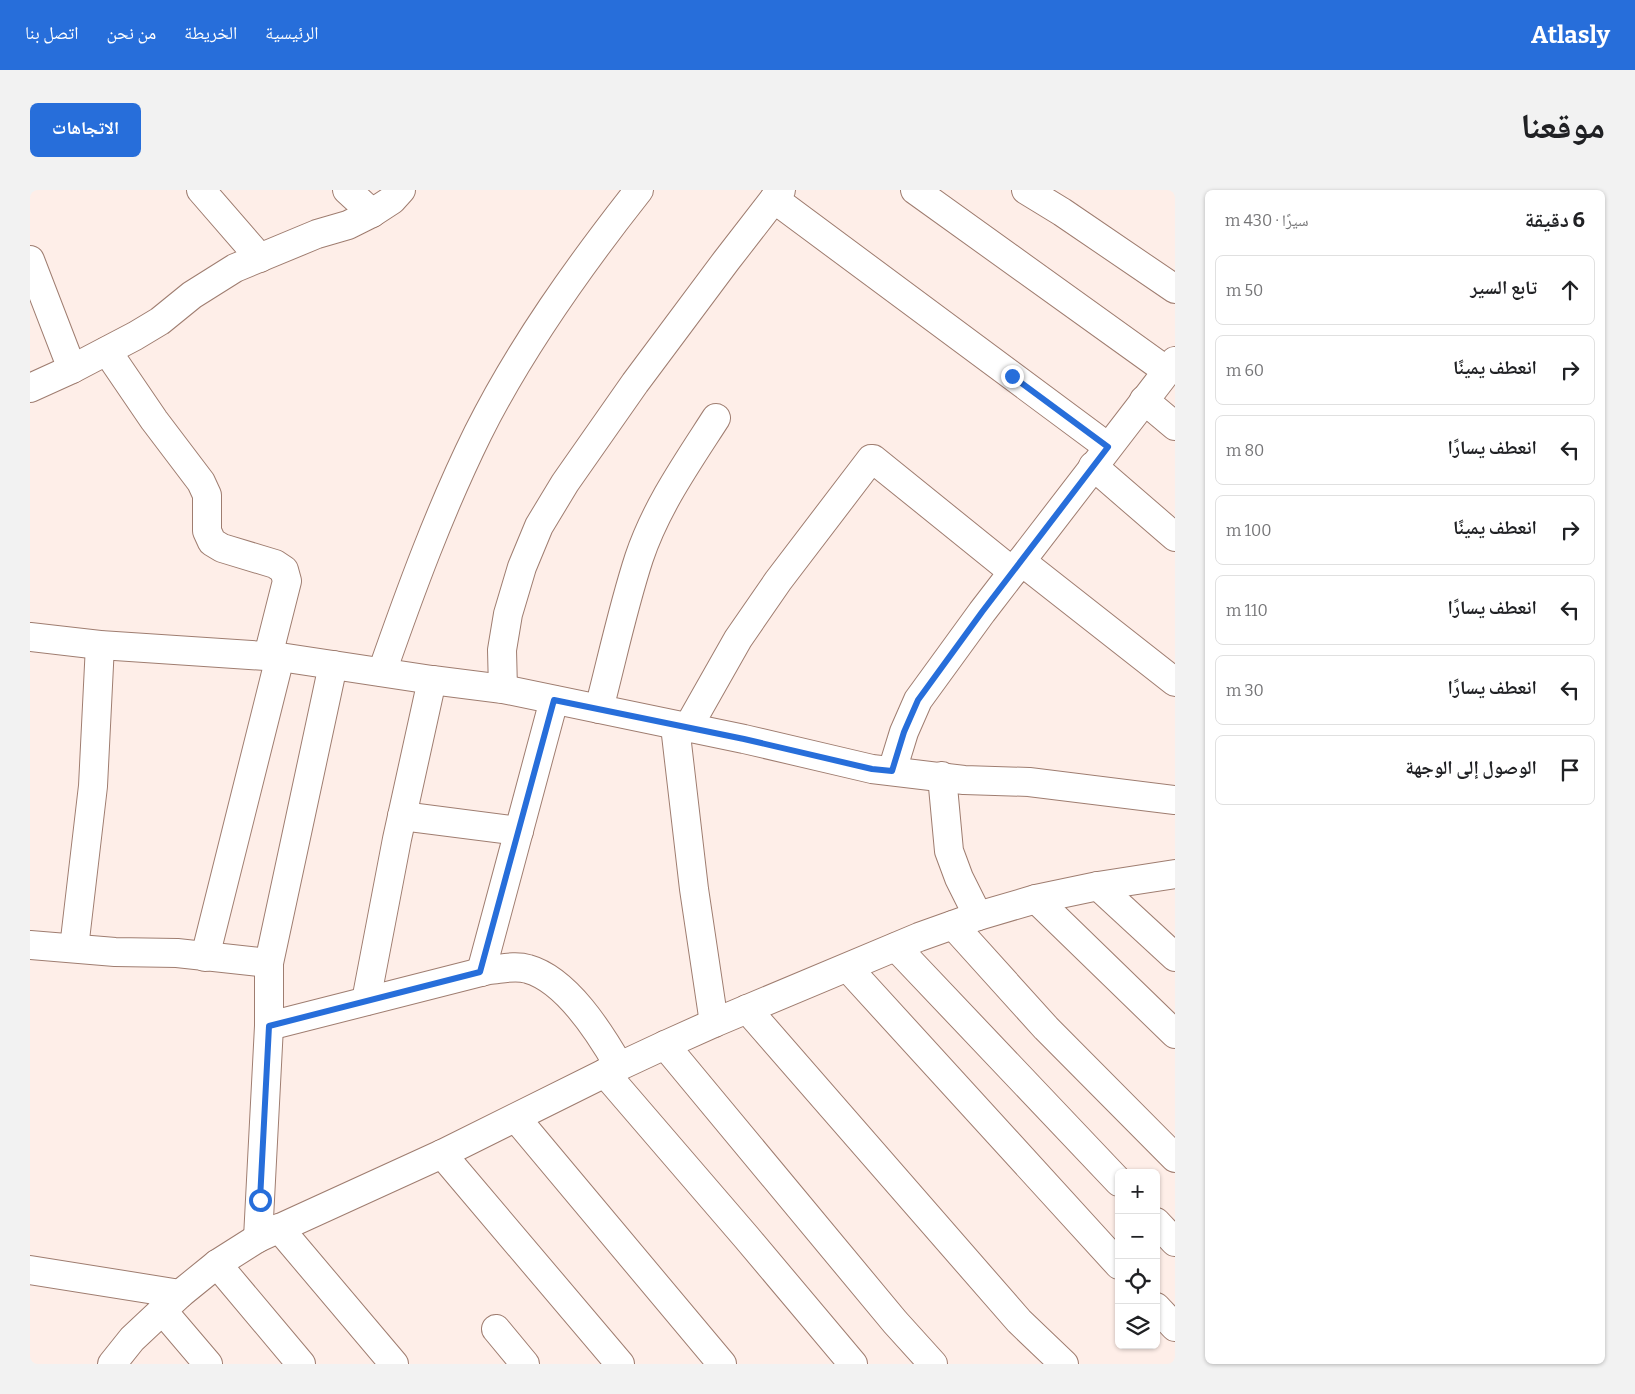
<!DOCTYPE html>
<html lang="ar">
<meta charset="utf-8">
<style>
:root{--surface:#fff;--page:#f2f2f2;--text:#202124;--muted:#757577;--line:#e0e0e0;--accent:#276eda}
body{margin:0;font-family:Bitter,"Noto Naskh Arabic",serif;background:var(--page);color:var(--text);direction:rtl}
.controls{position:absolute;right:15px;bottom:15px;display:grid;overflow:hidden;border-radius:8px;box-shadow:0 1px 4px #0004}
.controls button{width:45px;height:45px;display:grid;place-items:center;padding:0;border:0;border-bottom:1px solid var(--line);background:var(--surface);color:var(--text);font:25px sans-serif}
.stop{position:absolute;width:15px;height:15px;margin:-11px;border:4px solid #276eda;border-radius:50%;background:#fff}
.stop.end{background:#276eda;border-color:#fff;box-shadow:0 1px 5px #0008}
.list{margin:0;padding:0;list-style:none}
h2{display:flex;justify-content:space-between;align-items:center;height:65px;margin:0;padding:0 20px;font-size:21px}
h2 small{font-size:16px;font-weight:400;color:var(--muted)}
.list li{display:grid;grid-template-columns:32px 1fr auto;gap:15px;align-items:center;box-sizing:border-box;height:70px;margin:0 10px 10px;padding:0 10px;border:1px solid var(--line);border-radius:8px}
.list b{display:block;font-size:19px;white-space:nowrap}
.list em{font-size:16px;font-style:normal;color:var(--muted)}
.icon{flex:none;width:28px;height:28px;fill:none;stroke:currentColor;stroke-width:2;stroke-linecap:round;stroke-linejoin:round}
.map{position:relative;flex:none;width:1145px;height:1174px;overflow:hidden;direction:ltr;border-radius:8px}
header{display:flex;align-items:center;gap:30px;box-sizing:border-box;height:70px;padding:0 25px;background:var(--accent);color:#fff}
header strong{font-size:24px}
nav{display:flex;gap:28px;margin-inline-start:auto;font-size:18px}
.intro{display:flex;align-items:center;justify-content:space-between;box-sizing:border-box;height:120px;padding:0 30px}
h1{margin:0;font-size:35px}
.button{padding:12px 22px;border-radius:8px;background:var(--accent);color:#fff;font-size:18px;font-weight:700}
main{display:flex;gap:30px;padding:0 30px}
aside{flex:1;background:var(--surface);border-radius:8px;box-shadow:0 1px 4px #0004}
.map>svg:first-child{display:block}
.lines{fill:none;stroke-linecap:round;stroke-linejoin:round}
.street-casing{stroke:#9f7d70;stroke-width:30}
.street{stroke:#fff;stroke-width:28}
.route{stroke:#276eda;stroke-width:6}
</style>
<header>
<strong>Atlasly</strong>
<nav><a>الرئيسية</a><a>الخريطة</a><a>من نحن</a><a>اتصل بنا</a></nav>
</header>
<div class="intro"><h1>موقعنا</h1><a class="button">الاتجاهات</a></div>
<main>
<aside>
<h2>6 دقيقة<small>سيرًا · 430 m</small></h2>
<ul class="list">
<li><svg class="icon" aria-label="ahead" viewBox="0 0 24 24"><path d="M12 20V5M6 11l6-6 6 6"/></svg><div><b>تابع السير</b></div><em>50 m</em></li>
<li><svg class="icon" aria-label="right" viewBox="0 0 24 24"><path d="M7 20v-9h11M14 6l5 5-5 5"/></svg><div><b>انعطف يمينًا</b></div><em>60 m</em></li>
<li><svg class="icon" aria-label="left" viewBox="0 0 24 24"><path d="M17 20v-9H6M10 6l-5 5 5 5"/></svg><div><b>انعطف يسارًا</b></div><em>80 m</em></li>
<li><svg class="icon" aria-label="right" viewBox="0 0 24 24"><path d="M7 20v-9h11M14 6l5 5-5 5"/></svg><div><b>انعطف يمينًا</b></div><em>100 m</em></li>
<li><svg class="icon" aria-label="left" viewBox="0 0 24 24"><path d="M17 20v-9H6M10 6l-5 5 5 5"/></svg><div><b>انعطف يسارًا</b></div><em>110 m</em></li>
<li><svg class="icon" aria-label="left" viewBox="0 0 24 24"><path d="M17 20v-9H6M10 6l-5 5 5 5"/></svg><div><b>انعطف يسارًا</b></div><em>30 m</em></li>
<li><svg class="icon" aria-label="arrive" viewBox="0 0 24 24"><path d="M6 21V4h12l-3 4 3 4H6"/></svg><div><b>الوصول إلى الوجهة</b></div></li>
</ul>
</aside>
<div class="map">
<svg width="1145" height="1174" viewBox="0 0 1145 1174">
<rect width="100%" height="100%" fill="#feeee8"/>
<g class="lines">
<defs>
<g id="street">
<path d="M171,0L230,68"/>
<path d="M317,0L342,23"/>
<path d="M885,0L1137,181"/>
<path d="M996,0L1032,22L1145,99"/>
<path d="M744,9L1078,257"/>
<path d="M0,70L42,179"/>
<path d="M77,161L124,230L171,292L177,305V341L182,352L192,358L245,374L254,380L257,391L238,466"/>
<path d="M0,198L42,179L105,146L130,131L162,105L205,78L287,44L318,35L342,23L362,10L371,0"/>
<path d="M1114,210L1145,236"/>
<path d="M1063,276L1145,347"/>
<path d="M991,371L1145,492"/>
<path d="M0,447L70,455L250,467L402,490L473,499L714,549L842,579L934,590L999,592L1145,610"/>
<path d="M352,482C380,402 410,320 448,243C491,157 549,76 609,0"/>
<path d="M473,499L472,460L478,424L492,377L509,336L535,293L605,193L696,71L751,0"/>
<path d="M569,519C582,469 593,417 609,368C626,317 657,273 686,228"/>
<path d="M645,536L664,699L684,833"/>
<path d="M657,539L708,449L748,391L841,269H843L983,382"/>
<path d="M862,581L874,542L888,510L952,422L1145,171"/>
<path d="M912,586L919,661L929,688L948,726"/>
<path d="M372,626L489,641"/>
<path d="M1068,696L1145,767"/>
<path d="M1006,709L1145,844"/>
<path d="M923,735L1016,838L1145,968"/>
<path d="M0,755L85,762L147,763L239,773"/>
<path d="M866,757L1089,992"/>
<path d="M44,758L63,596L70,455"/>
<path d="M175,767L250,467"/>
<path d="M818,778L1089,1075"/>
<path d="M451,782L524,510"/>
<path d="M336,811L367,649L402,490"/>
<path d="M717,819L989,1131L1034,1174"/>
<path d="M239,836L459,780C471,779 485,775 498,779C537,790 570,843 589,876"/>
<path d="M635,855L865,1132L903,1174"/>
<path d="M575,883L717,1048L823,1174"/>
<path d="M486,928L692,1174"/>
<path d="M412,964L590,1174"/>
<path d="M1126,1032L1145,1052"/>
<path d="M249,1038L364,1174"/>
<path d="M228,1048L239,836V773L303,475"/>
<path d="M187,1074L271,1174"/>
<path d="M0,1080L150,1104"/>
<path d="M1126,1117L1145,1137"/>
<path d="M132,1120L178,1174"/>
<path d="M466,1139L495,1174"/>
<path d="M82,1174L102,1149L150,1104L187,1074L228,1048L412,964L575,883L635,855L684,833L889,747L948,726L1006,709L1068,696L1145,684"/>
</g>
</defs>
<!-- street casing -->
<use href="#street" class="street-casing"/>
<!-- street -->
<use href="#street" class="street"/>
</g>
<g class="lines">
<!-- route -->
<path class="route" d="M230,1010L239,836L450,782L524,510L714,549L842,579L862,581L874,542L888,510L952,422L1078,257L982,186"/>
</g>
</svg>
<div class="controls">
<button>+</button>
<button>−</button>
<button><svg class="icon" aria-label="locate" viewBox="0 0 24 24"><circle cx="12" cy="12" r="6"/><path d="M12 2v4M12 18v4M2 12h4M18 12h4"/></svg></button>
<button><svg class="icon" aria-label="layers" viewBox="0 0 24 24"><path d="M12 4l9 5-9 5-9-5zM3 14l9 5 9-5"/></svg></button>
</div>
<div class="stop" style="left:230px;top:1010px"></div>
<div class="stop end" style="left:982px;top:186px"></div>
</div>
</main>
